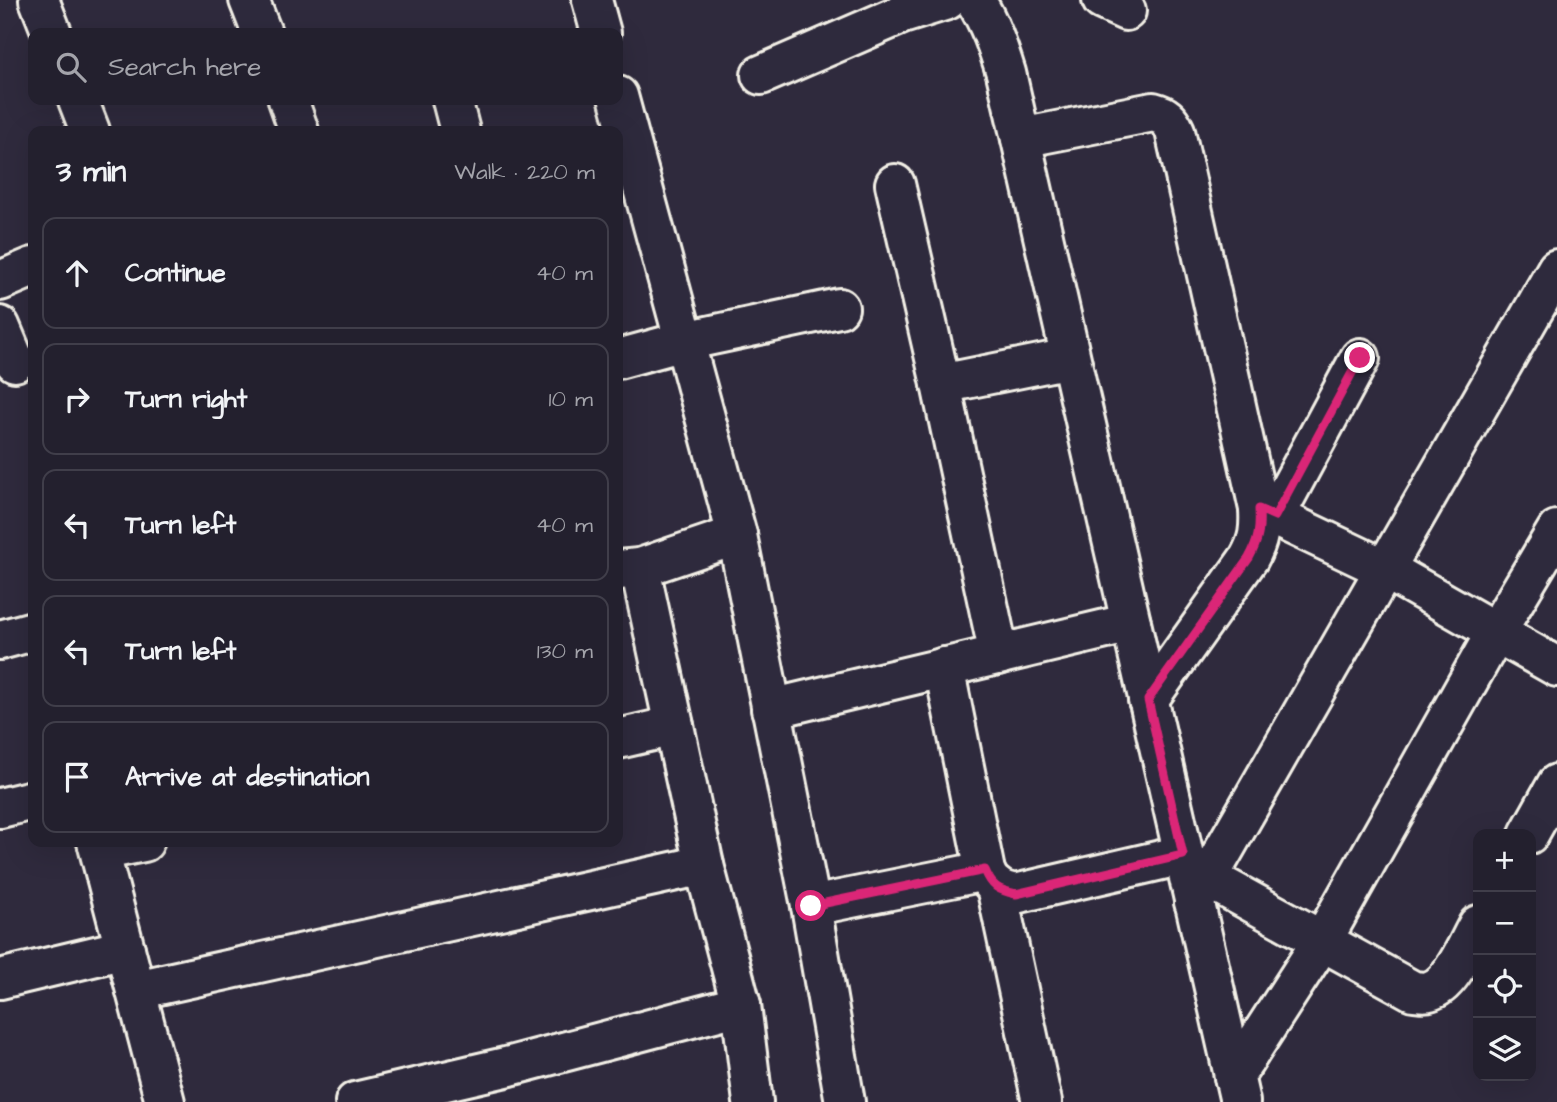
<!DOCTYPE html>
<meta charset="utf-8">
<style>
:root{--surface:#23202e;--page:#2b2836;--text:#f1f3f6;--muted:#a3a3aa;--line:#403e4a}
body{margin:0;font-family:"Architects Daughter",sans-serif;background:var(--page);color:var(--text)}
.controls{position:absolute;right:21px;bottom:21px;display:grid;overflow:hidden;border-radius:14px;box-shadow:0 7px 28px #0002}
.controls button{width:63px;height:63px;display:grid;place-items:center;padding:0;border:0;border-bottom:2px solid var(--line);background:var(--surface);color:var(--text);font:35px sans-serif}
.stop{position:absolute;width:21px;height:21px;margin:-16px;border:5px solid #db2777;border-radius:50%;background:#fff}
.stop.end{background:#db2777;border-color:#fff;box-shadow:0 2px 7px #0008}
.list{margin:0;padding:0;list-style:none}
h2{display:flex;justify-content:space-between;align-items:center;height:91px;margin:0;padding:0 28px;font-size:30px}
h2 small{font-size:23px;font-weight:400;color:var(--muted)}
.list li{display:grid;grid-template-columns:46px 1fr auto;gap:21px;align-items:center;box-sizing:border-box;height:112px;margin:0 14px 14px;padding:0 14px;border:2px solid var(--line);border-radius:14px}
.list b{display:block;font-size:26px;white-space:nowrap}
.list em{font-size:23px;font-style:normal;color:var(--muted)}
.icon{flex:none;width:38px;height:38px;fill:none;stroke:currentColor;stroke-width:2;stroke-linecap:round;stroke-linejoin:round}
.map{position:relative;flex:none;width:1557px;height:1102px;overflow:hidden}
.search{position:absolute;background:var(--surface);box-shadow:0 7px 28px #0002;left:28px;top:28px;width:595px;height:77px;display:flex;align-items:center;gap:18px;box-sizing:border-box;padding:0 24px;border-radius:14px;color:var(--muted);font-size:26px}
.panel{position:absolute;background:var(--surface);box-shadow:0 7px 28px #0002;left:28px;top:126px;width:595px;height:721px;border-radius:14px}
.map>svg:first-child{display:block}
.lines{fill:none;stroke-linecap:round;stroke-linejoin:round}
.minor-casing{stroke:#f4f1e8;stroke-width:44}
.minor{stroke:#2f2a3d;stroke-width:38}
.route{stroke:#db2777;stroke-width:9}
</style>
<div class="map">
<svg width="1557" height="1102" viewBox="0 0 1557 1102">
<rect width="100%" height="100%" fill="#2f2a3d"/>
<filter id="ink" filterUnits="userSpaceOnUse"><feTurbulence type="fractalNoise" baseFrequency=".0143" numOctaves="2"/><feDisplacementMap in="SourceGraphic" scale="14" xChannelSelector="R" yChannelSelector="G"/><feConvolveMatrix kernelMatrix="1 2 1 2 8 2 1 2 1" color-interpolation-filters="sRGB"/></filter>
<g filter="url(#ink)">
<g class="lines">
<defs>
<g id="minor">
<path d="M39,0L52,33"/>
<path d="M249,0L262,33"/>
<path d="M592,0L601,33"/>
<path d="M975,0C990,23 998,47 1006,73L1240,1102"/>
<path d="M1102,0L1126,11"/>
<path d="M761,75L902,14L947,0"/>
<path d="M618,96L737,535L640,568L618,570"/>
<path d="M78,100L90,131"/>
<path d="M288,100L299,131"/>
<path d="M452,100L460,131"/>
<path d="M1021,138L1153,112C1165,115 1170,119 1175,131L1259,509C1260,529 1259,540 1249,558L1148,700"/>
<path d="M895,184L941,384L999,655"/>
<path d="M0,281L33,267"/>
<path d="M0,326L15,362"/>
<path d="M618,359L684,341L839,308"/>
<path d="M941,384L1070,358"/>
<path d="M1259,509L1385,569L1557,667"/>
<path d="M1275,516L1360,358"/>
<path d="M737,535L811,906L845,1102"/>
<path d="M640,568L704,865L741,1005L753,1102"/>
<path d="M0,640L33,631"/>
<path d="M944,667L985,871C992,887 998,890 1015,894L1183,855"/>
<path d="M771,709L1131,623"/>
<path d="M618,739L674,726"/>
<path d="M0,808L33,800"/>
<path d="M1529,834L1557,784"/>
<path d="M97,842L165,1102"/>
<path d="M100,851L144,842"/>
<path d="M1208,878L1413,991C1418,991 1424,993 1429,991C1452,985 1467,944 1478,925"/>
<path d="M996,886L1042,1102"/>
<path d="M1194,902L1557,269"/>
<path d="M811,906L985,871"/>
<path d="M0,979L125,949"/>
<path d="M136,990L704,865"/>
<path d="M1234,1077L1322,941L1496,632L1557,530"/>
<path d="M355,1102L510,1066L741,1005"/>
</g>
</defs>
<!-- minor casing -->
<use href="#minor" class="minor-casing"/>
<!-- minor -->
<use href="#minor" class="minor"/>
</g>
</g>
<g class="lines" filter="url(#ink)">
<!-- route -->
<path class="route" d="M811,906L985,870C992,887 998,890 1016,894L1183,855L1148,700L1249,558C1259,540 1260,529 1259,509L1275,516L1360,358"/>
</g>
</svg>
<div class="controls">
<button>+</button>
<button>−</button>
<button><svg class="icon" aria-label="locate" viewBox="0 0 24 24"><circle cx="12" cy="12" r="6"/><path d="M12 2v4M12 18v4M2 12h4M18 12h4"/></svg></button>
<button><svg class="icon" aria-label="layers" viewBox="0 0 24 24"><path d="M12 4l9 5-9 5-9-5zM3 14l9 5 9-5"/></svg></button>
</div>
<div class="stop" style="left:811px;top:906px"></div>
<div class="stop end" style="left:1360px;top:358px"></div>
<div class="search"><svg class="icon" aria-label="search" viewBox="0 0 24 24"><circle cx="10" cy="10" r="6"/><path d="M15 15l6 6"/></svg>Search here</div>
<section class="panel">
<h2>3 min<small>Walk · 220 m</small></h2>
<ul class="list">
<li><svg class="icon" aria-label="ahead" viewBox="0 0 24 24"><path d="M12 20V5M6 11l6-6 6 6"/></svg><div><b>Continue</b></div><em>40 m</em></li>
<li><svg class="icon" aria-label="right" viewBox="0 0 24 24"><path d="M7 20v-9h11M14 6l5 5-5 5"/></svg><div><b>Turn right</b></div><em>10 m</em></li>
<li><svg class="icon" aria-label="left" viewBox="0 0 24 24"><path d="M17 20v-9H6M10 6l-5 5 5 5"/></svg><div><b>Turn left</b></div><em>40 m</em></li>
<li><svg class="icon" aria-label="left" viewBox="0 0 24 24"><path d="M17 20v-9H6M10 6l-5 5 5 5"/></svg><div><b>Turn left</b></div><em>130 m</em></li>
<li><svg class="icon" aria-label="arrive" viewBox="0 0 24 24"><path d="M6 21V4h12l-3 4 3 4H6"/></svg><div><b>Arrive at destination</b></div></li>
</ul>
</section>
</div>
